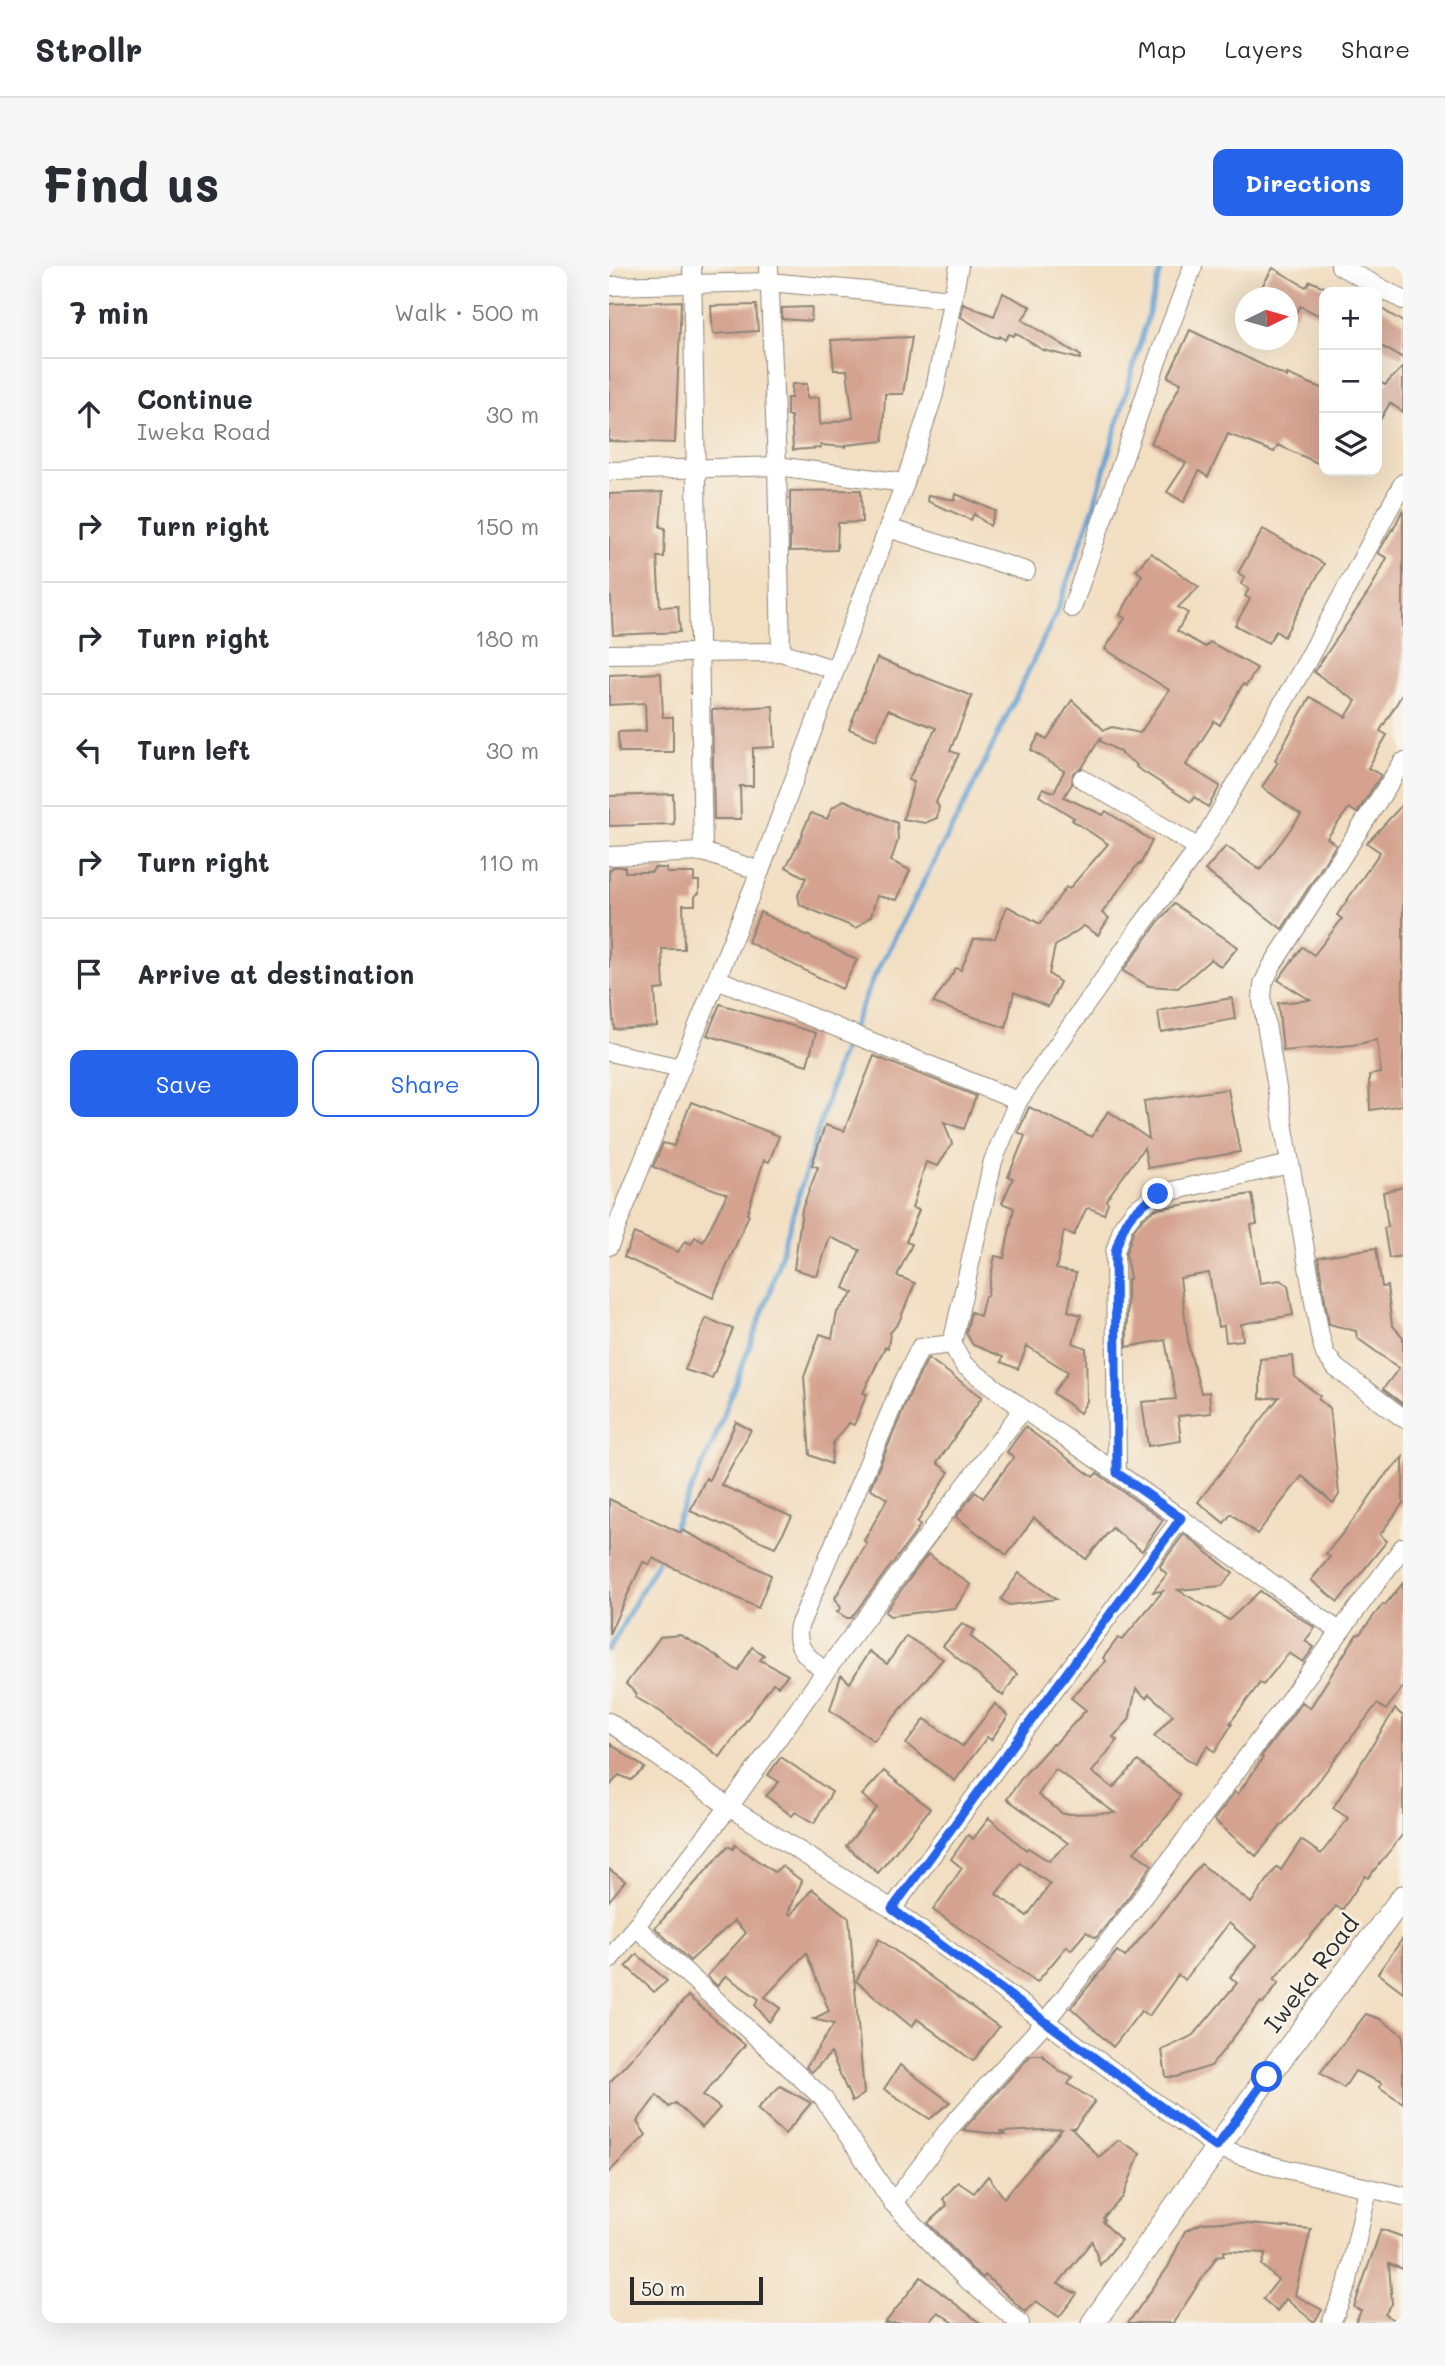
<!DOCTYPE html>
<meta charset="utf-8">
<style>
:root{--surface:#fff;--page:#f7f7f7;--text:#2b2b33;--muted:#7c7c81;--line:#e1e1e2;--accent:#2563eb}
body{margin:0;font-family:Mali,sans-serif;background:var(--page);color:var(--text)}
.controls{position:absolute;right:21px;top:21px;display:grid;overflow:hidden;border-radius:14px;box-shadow:0 7px 28px #0002}
.controls button{width:63px;height:63px;display:grid;place-items:center;padding:0;border:0;border-bottom:2px solid var(--line);background:var(--surface);color:var(--text);font:35px sans-serif}
.compass{position:absolute;left:626px;top:21px;width:63px;height:63px;border-radius:50%;background:var(--surface);box-shadow:0 7px 28px #0002;rotate:85deg}
.scale{position:absolute;left:21px;bottom:18px;width:133px;box-sizing:border-box;padding-left:7px;border:4px solid #2b2b2b;border-top:0;font-size:19px;line-height:24px;white-space:nowrap;color:#2b2b2b;-webkit-text-stroke:5px #f7f3e8;paint-order:stroke}
.stop{position:absolute;width:21px;height:21px;margin:-16px;border:5px solid #2563eb;border-radius:50%;background:#fff}
.stop.end{background:#2563eb;border-color:#fff;box-shadow:0 2px 7px #0008}
.list{margin:0;padding:0;list-style:none}
h2{display:flex;justify-content:space-between;align-items:center;height:91px;margin:0;padding:0 28px;font-size:30px}
h2 small{font-size:23px;font-weight:400;color:var(--muted)}
.list li{display:grid;grid-template-columns:46px 1fr auto;gap:21px;align-items:center;box-sizing:border-box;height:112px;padding:0 28px;border-top:2px solid var(--line)}
.list b{display:block;font-size:26px;white-space:nowrap}
.list p{margin:0;font-size:23px;white-space:nowrap;color:var(--muted)}
.list em{font-size:23px;font-style:normal;color:var(--muted)}
.actions{display:flex;gap:14px;padding:21px 28px}
.actions a{flex:1;padding:16px 0;border:2px solid var(--accent);border-radius:14px;text-align:center;font-size:24px;color:var(--accent)}
.actions .main{background:var(--accent);color:#fff}
.icon{flex:none;width:38px;height:38px;fill:none;stroke:currentColor;stroke-width:2;stroke-linecap:round;stroke-linejoin:round}
.map{position:relative;flex:none;width:794px;height:2057px;overflow:hidden;border-radius:14px}
header{display:flex;align-items:center;gap:42px;box-sizing:border-box;height:98px;padding:0 35px;background:var(--surface);border-bottom:2px solid var(--line)}
header strong{font-size:33px}
nav{display:flex;gap:38px;margin-inline-start:auto;font-size:24px}
.intro{display:flex;align-items:center;justify-content:space-between;box-sizing:border-box;height:168px;padding:0 42px}
h1{margin:0;font-size:49px}
.button{padding:18px 32px;border-radius:14px;background:var(--accent);color:#fff;font-size:24px;font-weight:700}
main{display:flex;gap:42px;padding:0 42px}
aside{flex:1;background:var(--surface);border-radius:14px;box-shadow:0 7px 28px #0002}
.map>svg:first-child{display:block}
.lines{fill:none;stroke-linecap:round;stroke-linejoin:round}
.stream{stroke:#62a0d3;stroke-width:5}
.building{fill:#d4a28f;fill-rule:evenodd}
.minor-casing{stroke:#8e8476;stroke-width:20}
.major-casing{stroke:#8e8476;stroke-width:25}
.minor{stroke:#fff;stroke-width:18}
.major{stroke:#fff;stroke-width:23}
.route{stroke:#2563eb;stroke-width:9}
.labels{text-anchor:middle;stroke-width:5;stroke-linejoin:round;paint-order:stroke}
.street-label{font-size:24px;fill:#2b2b2b;stroke:#f7f3e8}
</style>
<header>
<strong>Strollr</strong>
<nav><a>Map</a><a>Layers</a><a>Share</a></nav>
</header>
<div class="intro"><h1>Find us</h1><a class="button">Directions</a></div>
<main>
<aside>
<h2>7 min<small>Walk · 500 m</small></h2>
<ul class="list">
<li><svg class="icon" aria-label="ahead" viewBox="0 0 24 24"><path d="M12 20V5M6 11l6-6 6 6"/></svg><div><b>Continue</b><p>Iweka Road</p></div><em>30 m</em></li>
<li><svg class="icon" aria-label="right" viewBox="0 0 24 24"><path d="M7 20v-9h11M14 6l5 5-5 5"/></svg><div><b>Turn right</b></div><em>150 m</em></li>
<li><svg class="icon" aria-label="right" viewBox="0 0 24 24"><path d="M7 20v-9h11M14 6l5 5-5 5"/></svg><div><b>Turn right</b></div><em>180 m</em></li>
<li><svg class="icon" aria-label="left" viewBox="0 0 24 24"><path d="M17 20v-9H6M10 6l-5 5 5 5"/></svg><div><b>Turn left</b></div><em>30 m</em></li>
<li><svg class="icon" aria-label="right" viewBox="0 0 24 24"><path d="M7 20v-9h11M14 6l5 5-5 5"/></svg><div><b>Turn right</b></div><em>110 m</em></li>
<li><svg class="icon" aria-label="arrive" viewBox="0 0 24 24"><path d="M6 21V4h12l-3 4 3 4H6"/></svg><div><b>Arrive at destination</b></div></li>
</ul>
<div class="actions"><a class="main">Save</a><a>Share</a></div>
</aside>
<div class="map">
<svg width="794" height="2057" viewBox="0 0 794 2057">
<rect width="100%" height="100%" fill="#f7f3e8"/>
<filter id="ink" filterUnits="userSpaceOnUse"><feTurbulence type="fractalNoise" baseFrequency=".0143" numOctaves="2"/><feDisplacementMap in="SourceGraphic" scale="14" xChannelSelector="R" yChannelSelector="G"/><feConvolveMatrix kernelMatrix="1 2 1 2 8 2 1 2 1" color-interpolation-filters="sRGB"/></filter>
<filter id="wash" filterUnits="userSpaceOnUse"><feTurbulence type="fractalNoise" baseFrequency=".00686" numOctaves="4" result="noise"/><feDisplacementMap in="SourceGraphic" scale="28" xChannelSelector="R" yChannelSelector="G"/><feGaussianBlur stdDeviation="1.57" result="paint"/><feColorMatrix in="noise" values="0 0 0 0 0 0 0 0 0 0 0 0 0 0 0 0 0 1.4 0 .05"/><feComposite in="paint" operator="in"/></filter>
<g filter="url(#wash)">
<rect width="100%" height="100%" fill="#f2dec1"/>
<g class="lines">
<!-- stream -->
<g class="stream">
<path d="M62,1267L104,1177L161,1026L230,794L264,713L361,527L449,343L485,240L553,0"/>
<path d="M0,1384L52,1289"/>
</g>
</g>
<g id="blocks">
<!-- building -->
<g class="building">
<path d="M664,2L697,21L701,15L715,21V52L691,40L678,62V32H646Z"/>
<path d="M394,27L422,41L413,54L472,90L471,93L434,84L406,67L405,70L400,68L396,74L391,70L390,72L383,70L352,51L354,38L385,50Z"/>
<path d="M72,35L66,177L0,175V38Z"/>
<path d="M147,39L149,65L104,68L102,40Z"/>
<path d="M768,40L794,56V92L768,78Z"/>
<path d="M203,41L202,55L173,53V42Z"/>
<path d="M581,64L678,111V108L715,123V200L669,179L665,186L619,168L599,211L590,205L575,236L558,226L577,197L542,177L572,117L559,111Z"/>
<path d="M303,71L294,128H276L274,175L237,179V181L212,179V182L184,184L182,150H178V132H182L183,118H198V132L210,131L211,159L244,152L238,104H225L222,74Z"/>
<path d="M794,101V146L781,137L768,159V114L776,119Z"/>
<path d="M252,224L253,256L229,257L228,284L181,285V225Z"/>
<path d="M54,226L51,261L56,262L55,291H48L51,341L69,340L71,366L4,369L2,331H0V228Z"/>
<path d="M347,228L387,245L381,260L365,248L362,254L318,235L319,229L346,234Z"/>
<path d="M794,243V427L771,465L778,469L759,502L772,509L748,547L740,542L718,572L727,579L673,663L596,604L617,580L651,604L692,549L653,521L669,496L666,494L701,431L737,451L747,435L705,406L761,324L778,292L769,287L783,263L784,264Z"/>
<path d="M654,263L715,298L675,371L667,365L659,377L626,359L641,333L636,330L640,323L632,318L636,311L629,307Z"/>
<path d="M542,287L590,321L569,341L579,347L568,365L596,381L601,376L648,402L637,420L634,418L611,459L605,455L577,499L611,520L599,541L585,531L582,536L527,501L528,499L512,488V486L491,475L492,471L473,502L464,507L463,518L455,531L494,549L497,545L543,575L531,599L529,598L493,647L500,652L489,669L475,660L446,680L440,708L451,716L439,741L405,726L397,762L324,737L347,702L352,704L365,673L386,672L398,640L431,658L457,621L460,623L499,578L463,554L465,552L430,530L434,522L445,526L455,505L422,484L430,469L438,473L463,434L495,464L503,461L531,467L560,424L496,383L516,352L511,349L533,309L527,304Z"/>
<path d="M268,392L363,430L341,485L350,488L327,536L330,541L328,552L316,557L294,553L305,516L299,514L327,462L279,444L267,474L240,463Z"/>
<path d="M52,407L54,451H64V486H10L9,466L37,465L36,437L0,439V409Z"/>
<path d="M164,440L166,481L144,482V520H131L132,553H105L103,444Z"/>
<path d="M64,528L65,558L0,560V530Z"/>
<path d="M235,534L288,557L289,574L282,595L301,604L288,634L268,630L262,650L247,662L191,639L189,629L197,612L177,601L194,568L193,567L202,547L218,553L223,542Z"/>
<path d="M794,538V839L761,844L760,809L772,807L768,774L744,779L674,785L669,737L701,734L669,714L693,681L705,689L733,653L728,649L771,586L758,577Z"/>
<path d="M4,601H16V606H43L45,602H57L58,607H85V615H90V627L86,630V639H74L75,683H53L55,723L46,724L48,760L5,763L2,725L0,726V605Z"/>
<path d="M565,638L629,681L612,701L602,693L569,722L540,720L514,705L550,655Z"/>
<path d="M151,646L248,694L233,723L139,676Z"/>
<path d="M623,732L626,753L552,766L549,745Z"/>
<path d="M111,738L207,767L198,799L98,769Z"/>
<path d="M265,790L367,830L355,863L335,856L343,878L329,900L317,896L303,942L310,944L297,976L303,978L288,1010L306,1017L290,1056L281,1067L279,1082L276,1081L254,1127L258,1128L245,1159L240,1157L224,1177L222,1198L201,1189L195,1111L211,1068L223,1072L228,1046L245,1027L235,1022L251,984L221,971L208,1010L185,1003L193,943L209,901L203,899L216,859L235,865Z"/>
<path d="M619,823L631,886L539,902L535,882L497,934L499,937L495,948L480,942L477,943L465,969L455,965L447,1003L467,1007L459,1045L472,1049L464,1077L477,1082L478,1135L471,1147L444,1127L459,1106L418,1080L409,1103L392,1096L394,1091L364,1079L357,1067L362,1046L371,1050L376,1030H378L386,990L395,992L405,942L393,937L404,912L399,911L416,870L409,866L420,841L483,871L499,845L540,873L535,835Z"/>
<path d="M82,836L170,870L160,896L155,894L138,948L140,949L104,1032L15,991L25,967L69,986L76,975L82,978L86,971L94,976L118,928L44,901L54,877L65,880Z"/>
<path d="M794,921V990L780,992L775,962L779,961L774,926Z"/>
<path d="M643,928L648,958L642,959L651,1017L671,1014L679,1019L684,1049L632,1058L634,1074L617,1076L615,1060L609,1061L600,1007L571,1012L580,1082L592,1127L600,1126L602,1147L569,1150L572,1175L539,1180L533,1136L567,1133L556,1074L518,1081V1014L521,1013L517,988L524,965L534,952L547,943Z"/>
<path d="M767,982L773,1021L778,1020L783,1059L794,1071V1138L774,1123L790,1102L748,1072L747,1065L720,1058L709,991Z"/>
<path d="M97,1052L124,1063L103,1112L76,1104Z"/>
<path d="M684,1090L686,1111L711,1130L709,1133L721,1142L730,1229L724,1237L693,1210L648,1268L622,1248L615,1257L589,1236L670,1131L651,1133V1093Z"/>
<path d="M319,1092L373,1131L328,1197L340,1206L308,1257L311,1259L304,1270L242,1352H238L228,1346L232,1342L226,1332L258,1277L255,1275L278,1233L261,1222L301,1128Z"/>
<path d="M127,1156L142,1164L112,1219L183,1251L166,1281L81,1245L97,1212L100,1214Z"/>
<path d="M416,1161L484,1211L488,1207L554,1254L533,1285L503,1262L477,1293L425,1252L398,1289L347,1251L366,1226L374,1232L405,1191L398,1186Z"/>
<path d="M794,1191V1237L771,1269L778,1275L729,1336L702,1314L721,1291L717,1288L752,1244L773,1213Z"/>
<path d="M0,1233L72,1267L73,1264L162,1309L149,1342L44,1292L41,1298L34,1296L0,1368Z"/>
<path d="M575,1268L624,1307L613,1320L569,1324L620,1354L651,1325L706,1362L696,1375L705,1381L694,1396L680,1387L654,1419L651,1417L621,1457L623,1458L606,1486L599,1480L586,1498L545,1470L564,1449L540,1428L537,1432L527,1423L520,1454L504,1471L508,1474L483,1506L504,1522L529,1495L571,1529L559,1549L525,1586L543,1599L515,1637L487,1672L477,1666L462,1684L458,1680L428,1716L324,1644L353,1602L342,1593L359,1569L364,1573L380,1552L417,1584L419,1582L440,1595L459,1577L398,1533L414,1510L443,1478L445,1479L477,1444L462,1432L497,1395L494,1392L509,1372L513,1374L554,1325L544,1326L558,1308L552,1303L551,1300ZM446,1503L506,1547L454,1548L429,1529ZM411,1597L441,1618L418,1650L387,1628Z"/>
<path d="M319,1288L362,1319L346,1342L281,1350L276,1346Z"/>
<path d="M410,1307L447,1333L400,1339L392,1333Z"/>
<path d="M794,1317V1421L777,1444L768,1438L705,1521L647,1590L605,1554L626,1526L629,1528L654,1492L652,1491L693,1436L701,1442L748,1368L750,1369L774,1338L776,1339Z"/>
<path d="M353,1358L366,1364L361,1370L408,1408L394,1430L334,1380Z"/>
<path d="M71,1369L100,1385L129,1405L143,1381L155,1389L151,1394L179,1409L169,1420L164,1417L111,1491L52,1446L26,1431L28,1428L17,1418L51,1371Z"/>
<path d="M297,1370L334,1393L265,1475L221,1444L232,1409L241,1417L260,1385L278,1398Z"/>
<path d="M386,1438L399,1450L382,1474L378,1471L346,1515L297,1478L316,1453L353,1480Z"/>
<path d="M786,1443L794,1450V1568L759,1612L756,1610L733,1644L727,1640L665,1713L670,1716L654,1738L652,1736L602,1800L567,1811H557L553,1784L585,1769L628,1717L621,1711L647,1680L620,1657L576,1714L569,1709L540,1750L532,1745L504,1781L462,1742L508,1685L516,1691L592,1598L642,1637L668,1601L672,1604L692,1574L712,1588L739,1552L724,1542Z"/>
<path d="M0,1477L36,1502L22,1514L10,1509L0,1521Z"/>
<path d="M172,1491L223,1526L205,1557L186,1546L183,1550L157,1530L170,1516L159,1509Z"/>
<path d="M275,1505L321,1543L269,1607L237,1580L268,1542L253,1529Z"/>
<path d="M126,1579L165,1606L173,1600L193,1615L179,1647L182,1649L203,1623L240,1652L255,1828L243,1836L222,1787L203,1806L197,1801L225,1758L204,1753L220,1745L197,1687L156,1731L172,1742L160,1756L146,1739L150,1733L117,1710L108,1720L98,1710L137,1667L125,1655L81,1695L46,1662L119,1580L124,1583Z"/>
<path d="M0,1603L16,1615L0,1635Z"/>
<path d="M794,1672V1726L769,1707Z"/>
<path d="M270,1673L390,1761L364,1795L308,1753L303,1761L247,1715Z"/>
<path d="M28,1688L58,1715L45,1726L17,1700Z"/>
<path d="M79,1730L136,1779L94,1829L111,1842L93,1862L66,1837L60,1841L48,1829L28,1856L37,1869L0,1906V1817Z"/>
<path d="M757,1748L771,1753L794,1769V1837L770,1821L773,1817L746,1805L735,1822L711,1807Z"/>
<path d="M422,1789H433L451,1806L464,1811L459,1818L486,1835L466,1862H462L490,1891L509,1874L531,1887L514,1931L494,1952L496,1954L494,1956L512,1974L491,1999L483,1975L449,2018L468,2028L450,2051L427,2035L416,2046L376,2009L374,2012L363,2003L319,1957L338,1939L334,1933L349,1916L365,1927L379,1910L395,1932L453,1863L392,1866L396,1869L354,1864Z"/>
<path d="M291,1799L341,1836L321,1853L275,1823Z"/>
<path d="M171,1820L202,1837L176,1868L148,1843Z"/>
<path d="M613,1956L702,1963L686,2029L713,2044L705,2056L677,2033L668,2045L654,2033L669,2014L653,1999L657,1987L615,1985V1989L608,1990L564,2057H519L559,2001L576,1965L593,1957Z"/>
<path d="M772,1963L794,1971V2003L780,1998L783,2038L776,2048L789,2057H746L752,2045L745,2041Z"/>
<path d="M312,2011L371,2057H345L329,2046L319,2057H276Z"/>
</g>
</g>
</g>
<g filter="url(#ink)">
<use href="#blocks" fill-opacity="0" stroke="#8e8476" stroke-width="2"/>
<g class="lines">
<defs>
<g id="minor">
<path d="M83,0L94,586"/>
<path d="M160,0L168,200L172,386"/>
<path d="M731,0L794,34"/>
<path d="M0,20L160,16L344,33"/>
<path d="M0,205L168,200L296,217"/>
<path d="M279,262L417,305"/>
<path d="M463,342L548,95L584,0"/>
<path d="M0,388L172,386L226,404"/>
<path d="M794,496L662,701L654,718L653,735L711,1070L716,1088L727,1102L794,1152"/>
<path d="M473,513L590,582"/>
<path d="M0,590L94,586L151,605"/>
<path d="M108,713L409,835"/>
<path d="M0,786L72,802"/>
<path d="M0,980L151,605L296,217L325,128L350,0"/>
<path d="M508,1207L506,986L514,960L526,944L549,928L681,898"/>
<path d="M730,1365L508,1207L414,1143L355,1099L343,1078L384,895L409,835L532,660L590,582L698,395L794,217"/>
<path d="M216,1406C200,1391 185,1384 190,1360L291,1123L311,1082L343,1078"/>
<path d="M0,1456L120,1541L283,1643L607,1881L664,1900L794,1930"/>
<path d="M283,1643L572,1252"/>
<path d="M26,1660L214,1832L284,1937L355,2011L411,2057"/>
<path d="M0,1694L120,1541L216,1406L414,1143"/>
<path d="M284,1937L343,1859L436,1756L524,1644L794,1281"/>
<path d="M722,2057L738,2019L759,1923"/>
</g>
<path id="major" d="M484,2057L658,1811L794,1631"/>
</defs>
<!-- minor casing -->
<use href="#minor" class="minor-casing"/>
<!-- major casing -->
<use href="#major" class="major-casing"/>
<!-- minor -->
<use href="#minor" class="minor"/>
<!-- major -->
<use href="#major" class="major"/>
</g>
</g>
<g class="lines" filter="url(#ink)">
<!-- route -->
<path class="route" d="M549,928C520,947 516,953 506,986L508,1207L572,1252L283,1643L607,1881L658,1811"/>
</g>
<g class="labels">
<!-- street labels -->
<g class="street-label">
<text transform="translate(703 1708) rotate(-53)" y="8">Iweka Road</text>
</g>
</g>
</svg>
<div class="controls">
<button>+</button>
<button>−</button>
<button><svg class="icon" aria-label="layers" viewBox="0 0 24 24"><path d="M12 4l9 5-9 5-9-5zM3 14l9 5 9-5"/></svg></button>
</div>
<svg class="compass" viewBox="-18 -18 36 36"><path d="M0-13l5 13h-10z" fill="#e53935"/><path d="M0 13l5-13h-10z" fill="#7c7c81"/></svg>
<div class="scale">50 m</div>
<div class="stop" style="left:658px;top:1811px"></div>
<div class="stop end" style="left:549px;top:928px"></div>
</div>
</main>
